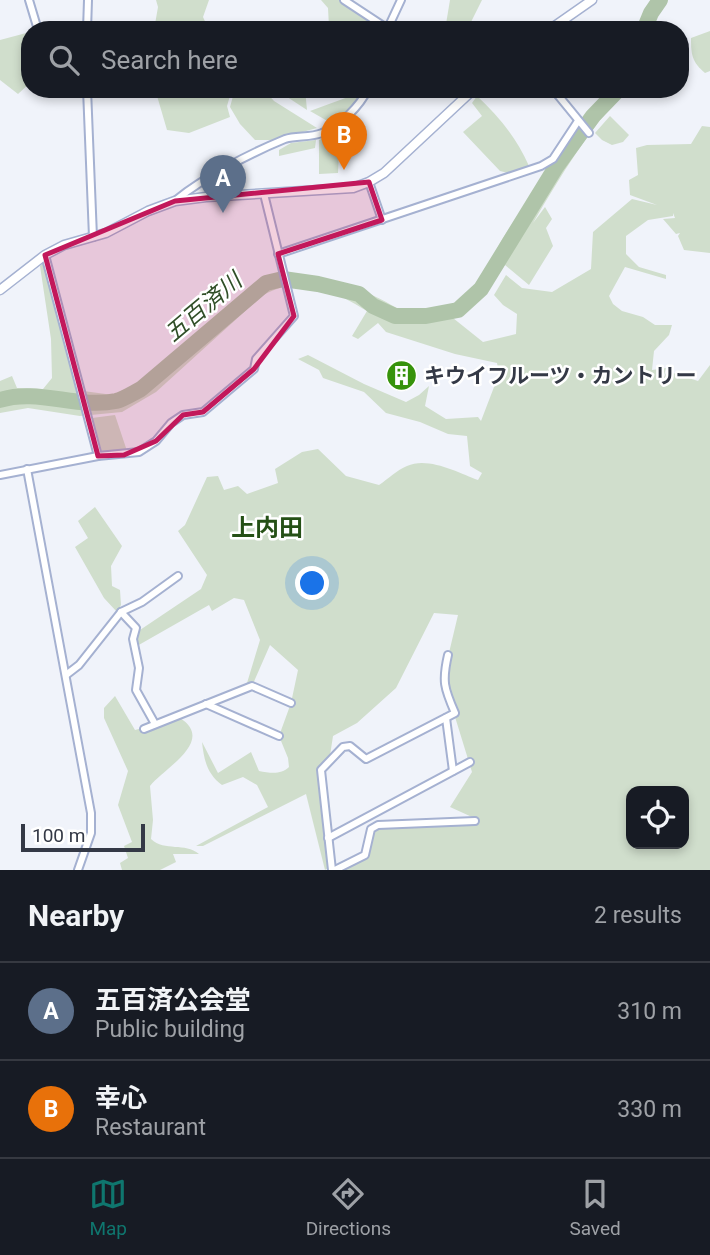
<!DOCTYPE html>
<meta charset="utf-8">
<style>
:root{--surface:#171b24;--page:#20242c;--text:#f1f3f6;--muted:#9ea1a6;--line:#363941;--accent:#0f766e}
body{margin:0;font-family:Roboto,"Noto Sans JP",sans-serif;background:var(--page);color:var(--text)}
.controls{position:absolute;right:21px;bottom:21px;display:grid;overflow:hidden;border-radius:14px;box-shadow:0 4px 10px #0003}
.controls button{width:63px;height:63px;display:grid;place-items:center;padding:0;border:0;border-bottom:2px solid var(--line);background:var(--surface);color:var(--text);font:35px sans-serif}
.scale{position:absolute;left:21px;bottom:18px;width:124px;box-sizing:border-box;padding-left:7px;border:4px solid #343946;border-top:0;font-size:19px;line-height:24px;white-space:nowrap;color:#343946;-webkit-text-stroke:5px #fff;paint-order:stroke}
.you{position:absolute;left:313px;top:584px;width:24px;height:24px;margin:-18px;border:5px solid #fff;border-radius:50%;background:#1a73e8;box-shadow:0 0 0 10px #1a73e833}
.badge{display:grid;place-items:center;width:46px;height:46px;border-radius:50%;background:var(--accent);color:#fff;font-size:23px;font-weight:700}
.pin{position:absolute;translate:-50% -58px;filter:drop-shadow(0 2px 4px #0008)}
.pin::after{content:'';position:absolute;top:37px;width:24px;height:21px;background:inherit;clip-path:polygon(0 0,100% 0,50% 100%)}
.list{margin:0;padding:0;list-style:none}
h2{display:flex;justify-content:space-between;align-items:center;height:91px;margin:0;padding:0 28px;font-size:30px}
h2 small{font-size:23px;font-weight:400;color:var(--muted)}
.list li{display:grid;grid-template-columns:46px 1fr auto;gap:21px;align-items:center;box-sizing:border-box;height:98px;padding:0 28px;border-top:2px solid var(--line)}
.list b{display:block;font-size:26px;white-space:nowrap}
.list p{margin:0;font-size:23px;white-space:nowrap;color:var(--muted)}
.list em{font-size:23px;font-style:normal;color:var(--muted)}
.icon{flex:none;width:38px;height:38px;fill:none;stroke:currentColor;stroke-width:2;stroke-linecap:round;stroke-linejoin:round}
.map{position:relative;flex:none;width:710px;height:870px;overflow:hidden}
.search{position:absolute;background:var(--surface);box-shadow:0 4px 10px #0003;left:21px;right:21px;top:21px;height:77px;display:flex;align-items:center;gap:18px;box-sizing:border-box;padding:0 24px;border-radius:28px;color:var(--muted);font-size:26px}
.sheet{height:287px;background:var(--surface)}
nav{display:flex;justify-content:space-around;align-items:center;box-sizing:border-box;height:98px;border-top:2px solid var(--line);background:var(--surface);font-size:19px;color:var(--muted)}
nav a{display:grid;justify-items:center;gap:4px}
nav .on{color:var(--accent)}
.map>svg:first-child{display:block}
.green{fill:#d0decc;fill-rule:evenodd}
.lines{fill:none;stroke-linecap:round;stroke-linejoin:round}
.river{stroke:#afc4a9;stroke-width:16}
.minor-casing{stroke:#a5b1d1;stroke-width:10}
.tertiary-casing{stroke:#a5b1d1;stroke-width:11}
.minor{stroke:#fff;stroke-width:6}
.tertiary{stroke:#fff;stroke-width:8}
.marked{fill:#c2185b;fill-opacity:0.2;stroke:#c2185b;stroke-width:5;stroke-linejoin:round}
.labels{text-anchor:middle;stroke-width:5;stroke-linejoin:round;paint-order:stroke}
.poi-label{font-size:21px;font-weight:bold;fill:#343946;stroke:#fff;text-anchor:start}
.water-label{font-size:23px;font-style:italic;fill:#304e27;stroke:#fff}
.quarter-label{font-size:24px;font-weight:bold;fill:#255016;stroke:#fff}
</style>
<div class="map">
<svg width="710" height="870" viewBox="0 0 710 870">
<rect width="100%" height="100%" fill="#f0f3fa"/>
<!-- green -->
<g class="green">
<path d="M156,0H209L203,17L209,30H154L158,7Z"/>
<path d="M321,0H344L367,19L360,30H326L329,27L328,8Z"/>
<path d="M450,0H482L467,30H445Z"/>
<path d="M710,31V71L705,73C692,62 691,55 691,38Z"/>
<path d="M30,32V83L18,94L0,80V40Z"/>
<path d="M155,89H232L227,106L230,117L189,133L167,130Z"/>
<path d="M235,89H263L274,101L317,128L273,140H255L240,124L230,107Z"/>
<path d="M275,89H305L307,110Z"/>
<path d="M613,89H627C589,129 561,175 533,223L545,207L552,219L546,228L553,246L529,285L505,265L483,297L453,318L483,342L516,334L517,314L503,305L494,295L506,275L522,288L552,292L591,269L593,232L632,199L657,205L630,195L629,180L638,175L636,148L647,145L691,144L702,126L710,127V253L684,250L678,236L680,233L676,234L663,219L675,218L673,213V216L648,220L626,236V254L639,267L666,275V279L625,267L609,296L613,304L622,311L643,317L655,325H672L669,335L654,351L652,370L666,368L663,379L667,371L698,381L710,365V870H339L367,859L371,829L472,817L450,807L472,772L443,678L458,615L434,613L396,688L357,723L333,736L329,762L321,770L331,866L325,870L306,794L203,846H196L268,807L257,785L243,777L222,785C207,774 204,760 202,742L218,773L251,752L259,771C270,773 281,775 289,767L288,758L279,736L291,703L298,670L270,645L252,686L247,683L260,640L244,600L234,598L212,611L209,605L137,646V632L201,589L207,575L178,531L185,525L207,477L218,476L224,490L238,486L247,494L278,483L275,469L302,452L318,449L346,476L379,485C388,479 397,470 407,466C428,456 459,473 478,480L482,473L470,466L467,436L448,434L420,422L386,413L364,392L323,378L319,370L298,359L308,355L364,384L406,402L419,395L429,386L425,406L446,419L478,417L481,421L499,374L497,363L455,354L386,332L378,323L358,339L352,336L367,311C355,304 325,286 312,284C297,282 277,288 263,295L156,392L122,412L80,416L28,408L0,413V381L12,376L17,388L43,389L52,378L51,339L40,266L45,261L76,390L113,395L142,381L261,283C306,266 357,285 397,308C412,316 444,313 459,304C481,291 490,259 503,238C536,186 573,136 613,89ZM631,791H684V844H631Z"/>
<path d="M359,93L363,94L355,104L331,123L310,111Z"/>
<path d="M477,96C499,116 517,139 529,166L508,173L500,171L463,132L482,116L472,103Z"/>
<path d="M610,116L629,135L623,142L612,145L602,140L595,133Z"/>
<path d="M340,131L338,173L319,174V140Z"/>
<path d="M316,140L315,148L279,156V150L291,143Z"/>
<path d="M115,415L127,451L100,453L92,418Z"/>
<path d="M95,507L122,546L111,566L112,586L120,590L121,605L117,612L104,598L75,547L88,538L78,521Z"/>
<path d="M115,696L135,730L180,718C216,741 164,768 150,786L153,820L151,839C165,852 185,842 199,854H173L176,862L160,870H122L120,863L128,858L124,846L132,842L118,805L128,771L104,718V708Z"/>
</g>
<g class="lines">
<!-- river -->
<g class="river">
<path d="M644,30L651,13L660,0"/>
<path d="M0,400C37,388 78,409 116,401C124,399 133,393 141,389L266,283L283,279L318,284L359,294L373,306L395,316H426L458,310L481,289L556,167L593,116L619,89"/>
</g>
<defs>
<g id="minor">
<path d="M29,0L38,30"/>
<path d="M344,0L388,29"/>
<path d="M87,30L88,0"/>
<path d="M387,30L401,0"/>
<path d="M87,89L93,237"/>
<path d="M553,89L589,133"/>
<path d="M369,182L382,220"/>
<path d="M176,200C204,177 251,153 285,139C296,135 310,138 322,133C340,126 360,106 368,89"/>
<path d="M278,254L541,166L553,159L578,121"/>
<path d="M45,255L98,456"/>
<path d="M27,469L91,813V833L78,870"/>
<path d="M0,475L98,456L139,452L156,441L171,423L183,415L203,412L254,369L256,359L294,316L264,194"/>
<path d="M121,612L136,628L133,639L139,668L136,690L155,724"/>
<path d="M66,675L79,665L121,612L142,602L178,576"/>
<path d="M206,704L279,736"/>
<path d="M446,718L453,771"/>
<path d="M144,729L252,686L291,703"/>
<path d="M328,838L470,762"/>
<path d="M332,870L321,770L343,747L350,746L366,759L455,713C444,688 442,681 448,655"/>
<path d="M335,870L365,855L371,829L378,825L475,821"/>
</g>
<g id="tertiary">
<path d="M549,30L592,0"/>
<path d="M0,290L45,255L64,245L106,233L148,211L175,201L206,197L353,188L369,182L384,173L474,89"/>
</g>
</defs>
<!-- minor casing -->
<use href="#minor" class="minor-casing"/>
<!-- tertiary casing -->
<use href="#tertiary" class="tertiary-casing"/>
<!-- minor -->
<use href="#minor" class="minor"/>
<!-- tertiary -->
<use href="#tertiary" class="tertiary"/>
</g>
<!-- marked area -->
<path class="marked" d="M369,182L382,220L278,254L294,316L254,369L203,412L183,415L156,441L124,455L98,456L45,255L175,201Z"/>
<!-- icons -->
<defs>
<symbol id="building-disc" viewBox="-11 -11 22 22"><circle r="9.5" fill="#37930b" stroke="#fff"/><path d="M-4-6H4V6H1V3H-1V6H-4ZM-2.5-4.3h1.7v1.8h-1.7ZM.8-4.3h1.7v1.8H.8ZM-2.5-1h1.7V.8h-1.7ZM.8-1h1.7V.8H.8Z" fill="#fff"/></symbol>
</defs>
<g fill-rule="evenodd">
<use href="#building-disc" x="384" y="358" width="35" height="35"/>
</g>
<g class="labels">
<!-- poi labels -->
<g class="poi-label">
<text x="424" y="383">キウイフルーツ・カントリー</text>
</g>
<!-- water labels -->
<g class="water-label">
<text transform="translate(203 307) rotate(-40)" y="8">五百済川</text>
</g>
<!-- quarter labels -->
<g class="quarter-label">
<text x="267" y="536">上内田</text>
</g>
</g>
</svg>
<div class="controls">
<button><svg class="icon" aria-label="locate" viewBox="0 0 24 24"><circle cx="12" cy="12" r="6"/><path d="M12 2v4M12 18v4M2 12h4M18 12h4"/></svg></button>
</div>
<div class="scale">100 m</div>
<div class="you"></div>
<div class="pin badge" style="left:223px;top:213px;background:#5c6f8a">A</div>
<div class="pin badge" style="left:344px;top:170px;background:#e8710a">B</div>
<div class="search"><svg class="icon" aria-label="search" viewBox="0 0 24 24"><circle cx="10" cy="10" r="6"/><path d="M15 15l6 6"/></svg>Search here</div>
</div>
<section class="sheet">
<h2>Nearby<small>2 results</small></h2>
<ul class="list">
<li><span class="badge" style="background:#5c6f8a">A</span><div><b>五百済公会堂</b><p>Public building</p></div><em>310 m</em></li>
<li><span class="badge" style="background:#e8710a">B</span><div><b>幸心</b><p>Restaurant</p></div><em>330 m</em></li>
</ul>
</section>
<nav>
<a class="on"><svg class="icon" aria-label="map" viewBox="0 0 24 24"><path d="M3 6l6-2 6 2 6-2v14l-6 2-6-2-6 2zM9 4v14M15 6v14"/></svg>Map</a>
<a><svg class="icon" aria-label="directions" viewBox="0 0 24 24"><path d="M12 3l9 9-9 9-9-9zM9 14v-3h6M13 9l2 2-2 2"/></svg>Directions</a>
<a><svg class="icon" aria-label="saved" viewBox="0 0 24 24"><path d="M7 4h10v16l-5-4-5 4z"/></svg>Saved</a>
</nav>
